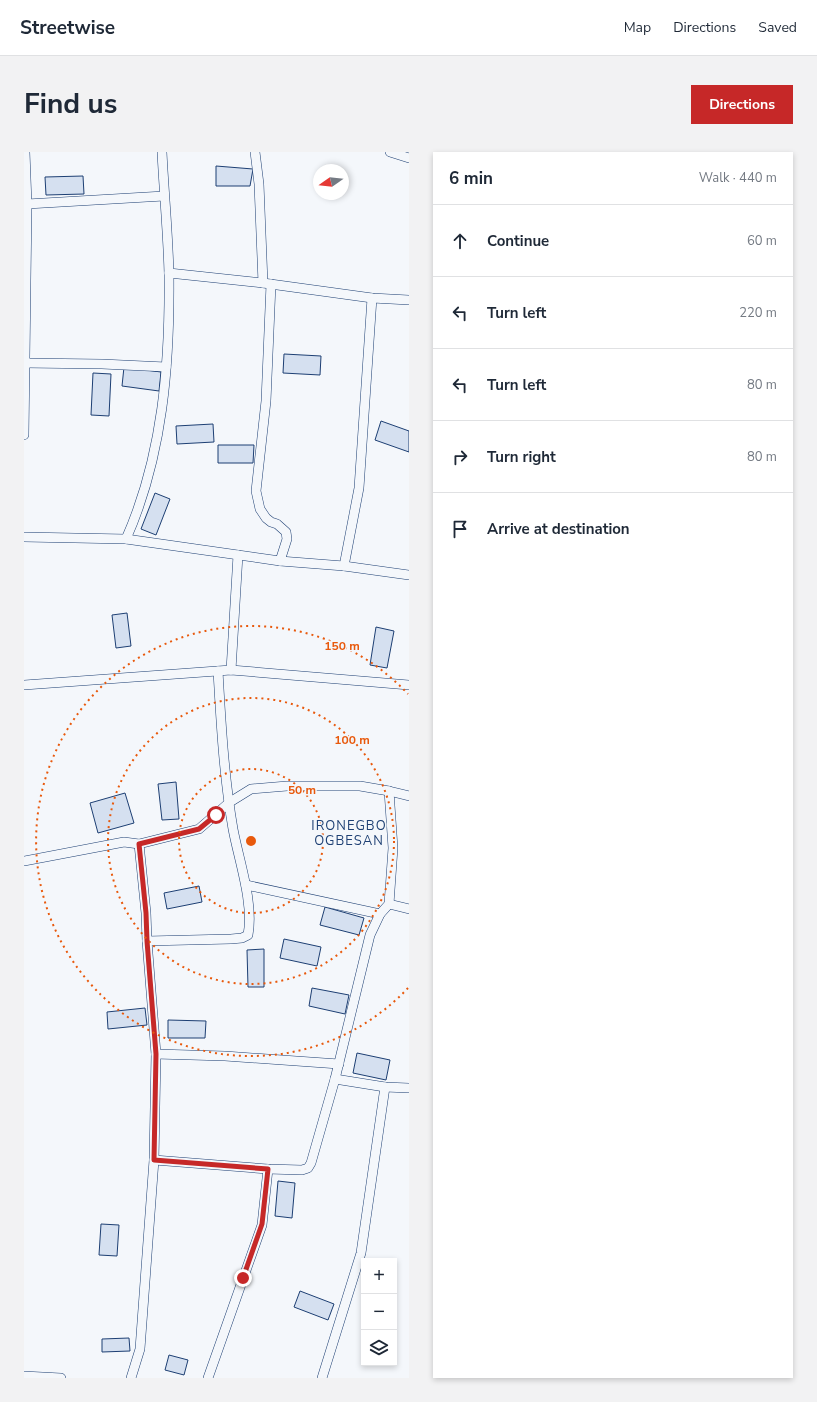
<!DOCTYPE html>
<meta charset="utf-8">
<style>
:root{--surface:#fff;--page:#f2f2f3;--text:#1f2937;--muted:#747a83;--line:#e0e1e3;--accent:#c62828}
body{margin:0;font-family:"Nunito Sans",sans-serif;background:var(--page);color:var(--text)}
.controls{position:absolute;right:12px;bottom:12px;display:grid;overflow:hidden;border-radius:0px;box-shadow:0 2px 6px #0003}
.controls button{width:36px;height:36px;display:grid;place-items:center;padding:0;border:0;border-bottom:1px solid var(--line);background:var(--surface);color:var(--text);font:20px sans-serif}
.compass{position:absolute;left:289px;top:12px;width:36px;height:36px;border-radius:50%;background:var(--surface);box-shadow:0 2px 6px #0003;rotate:256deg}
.stop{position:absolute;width:12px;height:12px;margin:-9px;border:3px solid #c62828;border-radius:50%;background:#fff}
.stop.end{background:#c62828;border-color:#fff;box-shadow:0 1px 4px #0008}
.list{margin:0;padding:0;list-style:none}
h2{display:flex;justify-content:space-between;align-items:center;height:52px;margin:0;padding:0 16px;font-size:17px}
h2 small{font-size:13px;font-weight:400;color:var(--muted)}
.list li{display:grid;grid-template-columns:26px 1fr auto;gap:12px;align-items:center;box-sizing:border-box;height:72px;padding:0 16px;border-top:1px solid var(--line)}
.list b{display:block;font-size:15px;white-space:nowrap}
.list em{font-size:13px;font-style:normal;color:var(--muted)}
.icon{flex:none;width:22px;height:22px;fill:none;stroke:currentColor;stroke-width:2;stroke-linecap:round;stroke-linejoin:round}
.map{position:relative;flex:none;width:385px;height:1226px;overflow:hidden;border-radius:0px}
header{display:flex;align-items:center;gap:24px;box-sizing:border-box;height:56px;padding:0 20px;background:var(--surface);border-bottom:1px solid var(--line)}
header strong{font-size:19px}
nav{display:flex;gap:22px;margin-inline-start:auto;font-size:14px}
.intro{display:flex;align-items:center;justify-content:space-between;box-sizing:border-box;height:96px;padding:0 24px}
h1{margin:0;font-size:28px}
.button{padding:10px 18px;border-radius:0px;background:var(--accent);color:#fff;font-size:14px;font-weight:700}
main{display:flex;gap:24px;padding:0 24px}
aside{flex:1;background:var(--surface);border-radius:0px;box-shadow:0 2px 6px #0003}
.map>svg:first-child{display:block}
.building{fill:#d5e0f0;stroke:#1d3f73}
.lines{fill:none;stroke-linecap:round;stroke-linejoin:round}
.street-casing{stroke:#1d3f73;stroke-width:10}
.street{stroke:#f4f7fb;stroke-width:9}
.route{stroke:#c62828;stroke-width:5}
.ring{fill:none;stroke:#e8590c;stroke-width:2;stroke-dasharray:2 4}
.labels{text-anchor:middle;stroke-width:3;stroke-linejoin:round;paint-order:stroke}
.quarter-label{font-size:13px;letter-spacing:1px;fill:#1d3f73;stroke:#f4f7fb}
.centre{fill:#e8590c;stroke:#f4f7fb;stroke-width:2}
.ring-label{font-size:12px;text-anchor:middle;font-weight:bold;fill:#e8590c;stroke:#f4f7fb;stroke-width:3;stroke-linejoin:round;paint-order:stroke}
</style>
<header>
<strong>Streetwise</strong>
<nav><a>Map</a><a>Directions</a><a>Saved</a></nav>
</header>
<div class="intro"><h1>Find us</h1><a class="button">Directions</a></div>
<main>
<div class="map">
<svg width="385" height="1226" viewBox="0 0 385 1226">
<rect width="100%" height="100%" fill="#f4f7fb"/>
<!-- building -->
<g class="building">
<path d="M192,14L229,17L226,34H192Z"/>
<path d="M59,24L60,42L22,43L21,25Z"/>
<path d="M260,202L297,204L296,223L259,221Z"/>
<path d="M100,215L137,220L135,239L98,234Z"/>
<path d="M69,221L87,222L85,264L67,263Z"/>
<path d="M357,269L385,279V300L351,288Z"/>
<path d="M189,272L190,290L153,292L152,274Z"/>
<path d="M194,293H230L229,311H194Z"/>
<path d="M131,341L146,347L132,383L117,377Z"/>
<path d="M103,461L107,494L92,496L88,463Z"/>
<path d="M352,475L370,479L363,516L346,513Z"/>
<path d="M152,630L155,667L138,668L134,632Z"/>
<path d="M101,641L110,671L74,681L66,651Z"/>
<path d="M175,734L178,750L143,757L140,741Z"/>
<path d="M301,755L340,766L335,783L296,773Z"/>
<path d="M260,787L297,795L293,814L256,806Z"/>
<path d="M240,797V835H224L223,798Z"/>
<path d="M288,836L325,843L321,862L285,854Z"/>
<path d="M121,856L123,873L84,877L83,860Z"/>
<path d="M144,868L182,869L181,886H144Z"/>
<path d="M333,901L366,908L362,928L329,921Z"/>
<path d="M254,1029L271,1031L268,1066L251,1064Z"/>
<path d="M77,1072L95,1073L93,1104L75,1103Z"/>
<path d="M276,1139L310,1152L304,1168L270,1155Z"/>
<path d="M105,1186L106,1199L78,1200V1187Z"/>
<path d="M145,1203L164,1208L160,1223L141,1218Z"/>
</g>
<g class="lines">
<defs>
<g id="street">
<path d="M231,0L235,32L239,131"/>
<path d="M366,0L385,6"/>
<path d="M3,52L140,44"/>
<path d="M145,121L239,131L348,146L385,148"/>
<path d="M247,132L242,249L232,339L236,357L242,366L247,370L253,372L262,380L263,387L256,409"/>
<path d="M1,211L78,212L142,215"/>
<path d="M0,283L3,52L1,0"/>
<path d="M0,385L102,387L256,409L320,414L385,423"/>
<path d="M102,387C139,304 146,211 145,122C144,81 140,41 138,0"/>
<path d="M320,414L335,336L348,146"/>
<path d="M207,518L214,403"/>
<path d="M0,533L207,518L385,533"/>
<path d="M0,709L100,690L115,692L175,677L206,650L227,637L263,634H336L365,639L385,644"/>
<path d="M222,733L356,762"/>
<path d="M365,752L385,757"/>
<path d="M123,789L207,787L218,786L224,783C230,751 215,709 209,677C200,625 197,572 194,519"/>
<path d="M132,902L201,904L315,912"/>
<path d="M311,927L361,935L385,936"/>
<path d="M130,1008L244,1017L278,1018L284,1016L287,1011L311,927L346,783L356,762L365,752L369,696L365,639"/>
<path d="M0,1224L37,1226"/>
<path d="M107,1226L116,1197L130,1008L132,902L123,789L122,761L115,692"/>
<path d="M184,1226L238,1073L244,1017"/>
<path d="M298,1226L337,1101L361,935"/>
</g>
</defs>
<!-- street casing -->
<use href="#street" class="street-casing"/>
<!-- street -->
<use href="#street" class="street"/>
</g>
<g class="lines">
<!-- route -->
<path class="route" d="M192,663L175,677L115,692L122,761L123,789L132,902L130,1008L244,1017L238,1072L219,1126"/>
</g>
<!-- distance rings -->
<g class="ring">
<circle cx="227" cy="689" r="72"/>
<circle cx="227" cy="689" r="143"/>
<path d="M384 836A215 215 0 1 1 384 542"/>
</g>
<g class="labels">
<!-- quarter labels -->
<g class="quarter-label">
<text x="325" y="678">IRONEGBO<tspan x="325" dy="15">OGBESAN</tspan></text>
</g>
</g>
<circle cx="227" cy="689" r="6" class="centre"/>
<g class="ring-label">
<text x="318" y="498">150 m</text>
<text x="328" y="592">100 m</text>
<text x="278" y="642">50 m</text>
</g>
</svg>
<div class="controls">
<button>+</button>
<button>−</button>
<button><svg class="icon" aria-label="layers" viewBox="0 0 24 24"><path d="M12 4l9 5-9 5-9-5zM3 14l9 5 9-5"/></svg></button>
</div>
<svg class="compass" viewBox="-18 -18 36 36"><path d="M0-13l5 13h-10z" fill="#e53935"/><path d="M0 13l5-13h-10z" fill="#747a83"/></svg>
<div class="stop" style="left:192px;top:663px"></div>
<div class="stop end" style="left:219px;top:1126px"></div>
</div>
<aside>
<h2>6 min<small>Walk · 440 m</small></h2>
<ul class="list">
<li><svg class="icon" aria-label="ahead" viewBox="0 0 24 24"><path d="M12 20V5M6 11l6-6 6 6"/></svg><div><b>Continue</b></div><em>60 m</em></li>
<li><svg class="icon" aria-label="left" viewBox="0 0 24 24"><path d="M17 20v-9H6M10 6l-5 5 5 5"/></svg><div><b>Turn left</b></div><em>220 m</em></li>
<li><svg class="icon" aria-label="left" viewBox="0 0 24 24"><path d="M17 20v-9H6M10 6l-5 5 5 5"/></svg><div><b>Turn left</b></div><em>80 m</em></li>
<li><svg class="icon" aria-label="right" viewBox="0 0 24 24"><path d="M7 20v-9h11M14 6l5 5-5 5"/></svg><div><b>Turn right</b></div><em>80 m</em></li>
<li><svg class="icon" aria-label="arrive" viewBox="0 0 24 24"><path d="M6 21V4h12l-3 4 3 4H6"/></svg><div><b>Arrive at destination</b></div></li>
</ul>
</aside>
</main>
